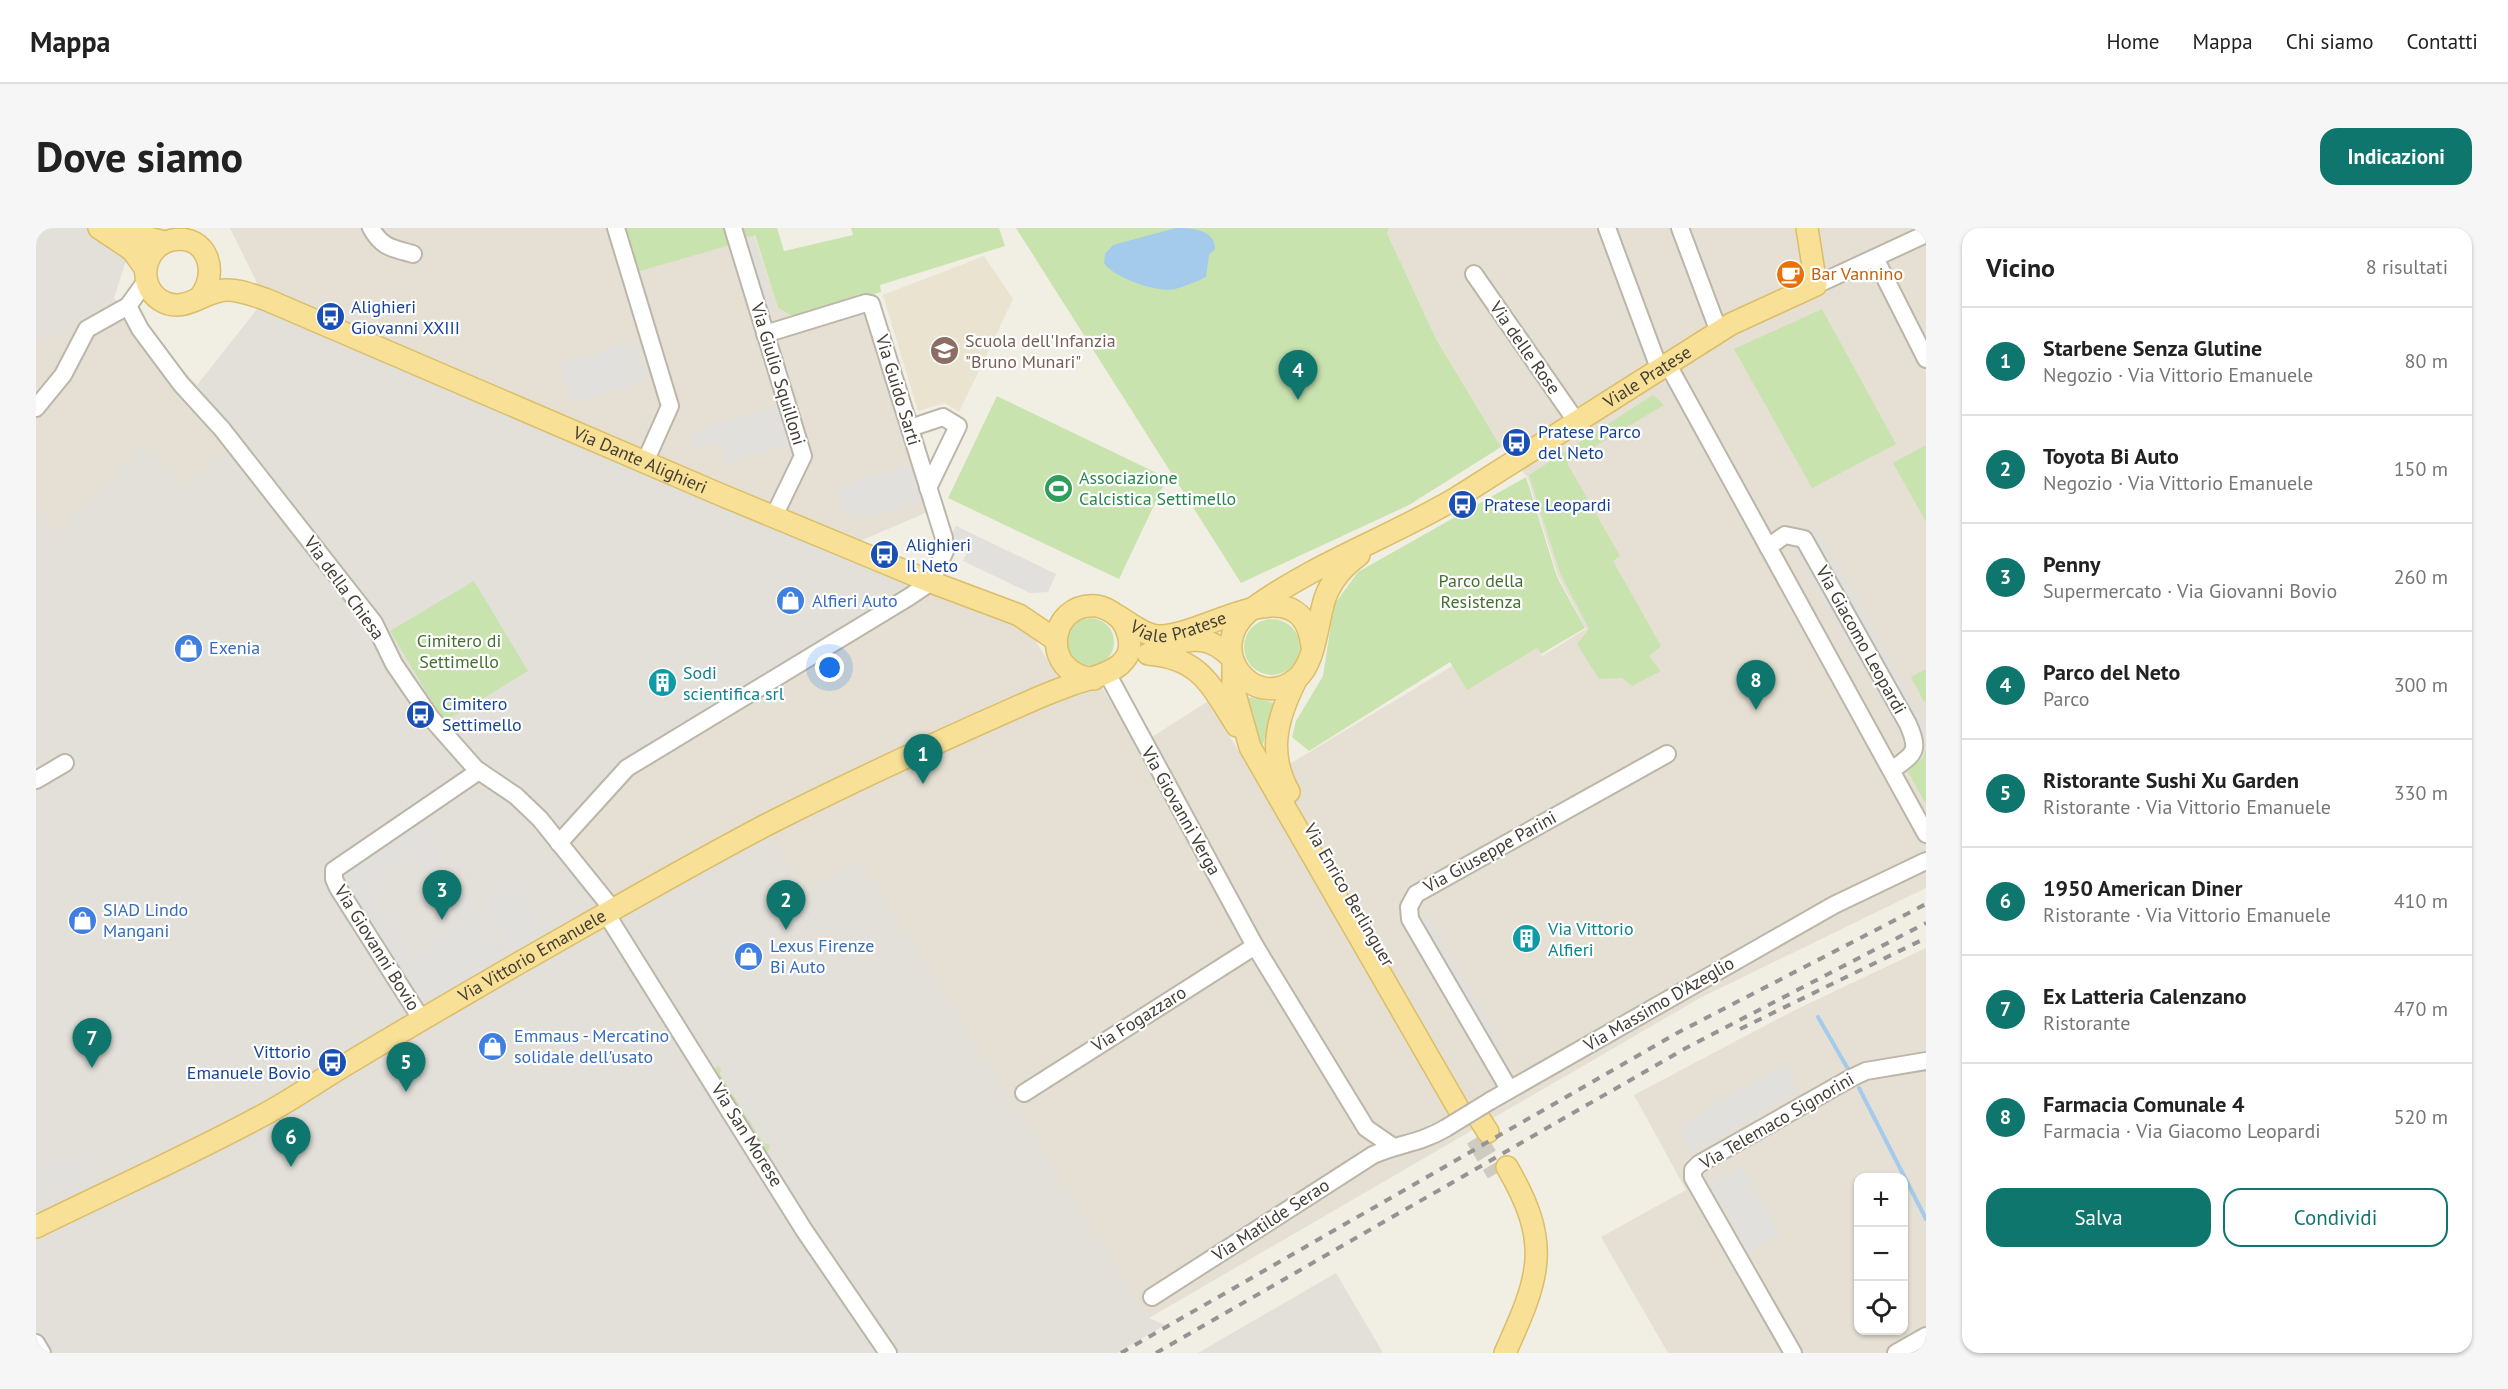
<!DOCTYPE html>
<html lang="it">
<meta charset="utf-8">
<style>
:root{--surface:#fff;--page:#f6f6f6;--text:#222;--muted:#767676;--line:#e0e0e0;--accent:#0f766e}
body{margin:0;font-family:"PT Sans",sans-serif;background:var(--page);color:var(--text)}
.controls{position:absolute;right:18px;bottom:18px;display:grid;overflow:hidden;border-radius:12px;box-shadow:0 2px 4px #0004}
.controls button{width:54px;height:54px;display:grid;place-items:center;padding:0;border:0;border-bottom:2px solid var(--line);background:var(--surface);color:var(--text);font:30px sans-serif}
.you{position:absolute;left:794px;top:440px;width:21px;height:21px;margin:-15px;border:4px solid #fff;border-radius:50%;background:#1a73e8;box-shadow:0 0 0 9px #1a73e833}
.badge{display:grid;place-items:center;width:39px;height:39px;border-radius:50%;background:var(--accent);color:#fff;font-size:20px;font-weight:700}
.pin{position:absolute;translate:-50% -50px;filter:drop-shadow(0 2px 3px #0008)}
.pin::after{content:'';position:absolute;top:32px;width:21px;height:18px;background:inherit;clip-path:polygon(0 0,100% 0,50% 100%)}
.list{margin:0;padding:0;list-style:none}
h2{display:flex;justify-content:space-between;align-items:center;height:78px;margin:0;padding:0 24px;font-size:26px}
h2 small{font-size:20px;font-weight:400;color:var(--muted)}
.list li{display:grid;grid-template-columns:39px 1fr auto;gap:18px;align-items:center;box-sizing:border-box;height:108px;padding:0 24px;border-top:2px solid var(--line)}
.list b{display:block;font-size:22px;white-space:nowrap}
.list p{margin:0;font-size:20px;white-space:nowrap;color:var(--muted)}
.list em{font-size:20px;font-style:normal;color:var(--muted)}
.actions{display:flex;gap:12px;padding:18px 24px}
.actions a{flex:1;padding:14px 0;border:2px solid var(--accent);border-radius:18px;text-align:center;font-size:21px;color:var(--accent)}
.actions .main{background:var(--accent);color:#fff}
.icon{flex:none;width:33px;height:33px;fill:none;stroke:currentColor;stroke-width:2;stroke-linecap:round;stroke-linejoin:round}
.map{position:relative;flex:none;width:1890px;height:1125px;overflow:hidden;border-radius:18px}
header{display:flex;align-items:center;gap:36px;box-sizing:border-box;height:84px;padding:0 30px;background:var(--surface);border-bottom:2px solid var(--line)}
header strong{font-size:28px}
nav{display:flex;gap:33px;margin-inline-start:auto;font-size:21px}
.intro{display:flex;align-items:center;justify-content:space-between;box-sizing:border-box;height:144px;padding:0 36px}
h1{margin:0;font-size:42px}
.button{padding:15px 27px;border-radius:18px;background:var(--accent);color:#fff;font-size:21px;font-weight:700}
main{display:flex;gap:36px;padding:0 36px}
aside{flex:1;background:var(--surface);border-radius:18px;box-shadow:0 2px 4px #0004}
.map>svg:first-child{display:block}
.residential{fill:#e5e0d3;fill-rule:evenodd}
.industrial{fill:#e3dfd9}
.education{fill:#e9e3cf}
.green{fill:#c9e3af}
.parking{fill:#e2e0dc;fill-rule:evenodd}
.water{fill:#a4cbeb}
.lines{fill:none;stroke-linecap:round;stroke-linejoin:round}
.stream{stroke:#a4cbeb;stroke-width:4}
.major-tunnel{stroke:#cecbc1;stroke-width:21;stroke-dasharray:21 10;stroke-linecap:butt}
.minor-casing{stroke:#bcb6a8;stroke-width:20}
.major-casing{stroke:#dbbe68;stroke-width:24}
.minor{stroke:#fff;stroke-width:16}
.major{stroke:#f8e097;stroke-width:21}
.rail{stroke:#949494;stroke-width:4;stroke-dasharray:8 8;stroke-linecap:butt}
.minor-bridge-casing{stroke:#bcb6a8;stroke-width:20;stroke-linecap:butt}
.minor-bridge{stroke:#fff;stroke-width:16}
.labels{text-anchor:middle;stroke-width:4.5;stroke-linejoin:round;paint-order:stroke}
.food-label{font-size:18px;fill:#c56008;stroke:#fff;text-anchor:start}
.transit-label{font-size:18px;fill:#164399;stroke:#fff;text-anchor:start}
.education-label{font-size:18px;fill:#785e54;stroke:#fff;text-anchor:start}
.street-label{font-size:18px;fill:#433e35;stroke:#fff}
.leisure-label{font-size:18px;fill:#27864d;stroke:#fff;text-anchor:start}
.park-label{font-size:18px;fill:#43702c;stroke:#fff}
.shop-label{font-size:18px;fill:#366cbe;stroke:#fff;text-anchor:start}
.culture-label{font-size:18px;fill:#0d838f;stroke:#fff;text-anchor:start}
</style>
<header>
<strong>Mappa</strong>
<nav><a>Home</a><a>Mappa</a><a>Chi siamo</a><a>Contatti</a></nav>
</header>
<div class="intro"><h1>Dove siamo</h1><a class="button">Indicazioni</a></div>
<main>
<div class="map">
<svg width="1890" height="1125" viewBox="0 0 1890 1125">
<rect width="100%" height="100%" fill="#f1eee4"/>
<!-- residential -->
<g class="residential">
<path d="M194,0H701L718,6L742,80L760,90L836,67L901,280L810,319L229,71Z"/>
<path d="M1353,0H1890V660L1664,770L1113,1090L824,631L770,662L578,683L523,615L591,540L895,354L983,387L1014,436L1065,458L1102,518L1172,473L1222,555L1486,396L1506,428L1550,401L1522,348L1491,248L1465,219L1400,111L1351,5Z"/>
<path d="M78,70L161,157L202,213L150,259L109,215L52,274L18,304L0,270V113L25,107Z"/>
<path d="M1890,720V1125H1632L1565,1009L1650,962L1598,867L1757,783ZM1822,950H1868V1102H1822Z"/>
</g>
<!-- industrial -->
<g class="industrial">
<path d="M0,0H90L99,4L78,70L25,107L0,113Z"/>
<path d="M229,71L895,354L591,540L523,615L578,683L729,598L770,661L824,631L1113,1090L1129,1097L1081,1125H6L0,1114V270L18,304L52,274L109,214L150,258L202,213L161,157Z"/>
<path d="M1300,1045L1347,1125H1162Z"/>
</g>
<!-- education -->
<path class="education" d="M948,28L977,71L923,184L909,175L882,183L847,67Z"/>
<!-- green -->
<g class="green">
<path d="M584,0H693L698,16L597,45Z"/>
<path d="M701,0H741L748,23L817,7L815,0H963L969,18L844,57L845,64L760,90L742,80L719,7L704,11Z"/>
<path d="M980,0H1353L1351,5L1400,111L1465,219L1373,277L1205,355Z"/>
<path d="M1786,81L1860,216L1776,260L1698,121Z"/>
<path d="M1617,167L1628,177L1531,235L1584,328L1577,333L1625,418L1613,428L1625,443L1596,458L1586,450L1563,451L1541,416L1553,401L1524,345L1493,247Z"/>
<path d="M961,168L1131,250L1083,351L912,270Z"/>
<path d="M1890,217V292H1889L1857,235Z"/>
<path d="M1490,249L1521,349L1549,400L1505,426L1501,420L1431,462L1414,434L1273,523L1256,509L1260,493L1287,448L1298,377L1322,344Z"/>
<path d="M438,353L492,443L408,494L354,403Z"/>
<circle cx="1054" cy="414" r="24"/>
<circle cx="1236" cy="419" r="28"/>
<path d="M1890,441V472L1888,474L1875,449Z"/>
<path d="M1207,468L1239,475L1227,516L1229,530Z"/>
<path d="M1890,520V576L1872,544L1887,529Z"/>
<path d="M681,838L685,840L684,846L727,915L734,917L732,923L727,921L678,844Z"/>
</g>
<!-- parking -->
<g class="parking">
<path d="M717,10L738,80L726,84L705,14Z"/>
<path d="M598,113L611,152L544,173L535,171L525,137Z"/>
<path d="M744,177L756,215L691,235L684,214L660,221L654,204Z"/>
<path d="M878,236L890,272L820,292L818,285L809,287L801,259Z"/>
<path d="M920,298L1020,346L1012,364L994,365L927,333L931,324L915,307Z"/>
<path d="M1782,302L1890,497V520L1887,530L1880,534L1754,315Z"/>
<path d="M384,598L469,729L396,771L378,767L304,650ZM380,624L427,696L376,730L329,658Z"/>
<path d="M480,655L511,706L483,722L469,713L446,676Z"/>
<path d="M1391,686L1463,814L1458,824L1380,693Z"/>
<path d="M1747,837L1763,862L1657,925L1642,898Z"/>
<path d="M35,926L49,940L53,949L0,975V945Z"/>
<path d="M1705,938L1744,1006L1712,1024L1674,956Z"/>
</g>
<!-- water -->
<path class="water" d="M1140,0C1155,0 1179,1 1179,21L1173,27L1170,49C1165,52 1144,60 1139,61C1121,65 1078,50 1068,35L1069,26L1077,17Z"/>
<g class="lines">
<!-- stream -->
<g class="stream">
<path d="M1782,789L1812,841"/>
<path d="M1823,860L1890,991"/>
</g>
<!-- major-tunnel -->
<path class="major-tunnel" d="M1440,910L1461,945"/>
<defs>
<g id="minor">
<path d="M335,0C346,20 356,20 377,26"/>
<path d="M580,0L634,178L609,234"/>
<path d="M697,0L767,228L738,288"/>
<path d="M1571,0L1623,140"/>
<path d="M1644,0L1683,104"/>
<path d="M1839,30L1890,131"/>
<path d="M1438,46L1540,193"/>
<path d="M1780,57L1890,6"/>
<path d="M92,78L104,101L145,156L186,201L338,395L358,436L395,490L440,541L480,568L504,591L578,683"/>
<path d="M1631,135L1890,606"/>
<path d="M0,180L27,147L51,101L92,78L110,53"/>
<path d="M874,200L907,189L922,198L892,260"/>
<path d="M1732,319L1749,307L1768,311L1872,496C1884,524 1879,525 1856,542"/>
<path d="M1072,447L1219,718L1330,900L1356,918"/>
<path d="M0,552L29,535"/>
<path d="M523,615L591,540L873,369L895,354L909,323L908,310L835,76L830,75L729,106"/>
<path d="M571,687L768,1002L852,1125"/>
<path d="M386,792L302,660L298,651V642L443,543"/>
<path d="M1473,861L1374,691L1373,679L1380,666L1631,526"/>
<path d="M988,865L1219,718"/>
<path d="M1454,873L1798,677L1890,633"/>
<path d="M1116,1069L1337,927C1364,915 1383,916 1410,900"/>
<path d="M0,1115L6,1125"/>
<path d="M1757,1125L1657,950V942L1663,936L1815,850L1830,843L1890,833"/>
<path d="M1860,1125L1890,1108"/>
</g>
<g id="major">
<path d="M63,0L96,22L109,40"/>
<path d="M74,1L129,14"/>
<path id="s1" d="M163,70C184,46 172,5 136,12C108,18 100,56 124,72C147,87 166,64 189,62C202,61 216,67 229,71L683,266L895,354L983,387L1020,412"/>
<path id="s2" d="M1216,381C1279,335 1355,309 1422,269L1695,96L1780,57L1771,0"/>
<path d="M1213,383C1167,422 1218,485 1260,451C1280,435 1281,394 1289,370C1295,353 1308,338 1323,327"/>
<path id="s3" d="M1082,388C1094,395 1109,408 1123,408C1166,410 1266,333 1276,418"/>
<path d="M1138,416C1162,409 1176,411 1194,428"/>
<path d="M1112,426C1165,430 1175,458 1201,498"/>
<path d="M1197,436V459L1214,519L1422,880"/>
<path d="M1253,564C1231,525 1241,490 1260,452"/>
<path d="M1443,890L1452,904"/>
<path id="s4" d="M0,999C77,961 156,926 231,885C260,869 287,850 316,833C369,801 423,770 476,739C561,691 646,641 732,596C819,552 908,511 997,472C1010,466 1024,461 1037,456C1064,447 1108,440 1089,398C1084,388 1072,380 1061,378C1012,373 1003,446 1058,451"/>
<path d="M1469,1125C1504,1048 1516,1016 1471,939"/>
</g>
</defs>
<!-- minor casing -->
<use href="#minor" class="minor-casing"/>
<!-- major casing -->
<use href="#major" class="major-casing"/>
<!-- minor -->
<use href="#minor" class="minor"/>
<!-- major -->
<use href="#major" class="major"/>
<!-- rail -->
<g class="rail">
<path d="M1704,801L1890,710"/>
<path d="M1085,1125L1643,804L1890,676"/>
<path d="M1120,1125L1650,820L1890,695"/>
</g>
<defs>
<path id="minor-bridge" d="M1410,900L1454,873"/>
</defs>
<!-- minor-bridge casing -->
<use href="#minor-bridge" class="minor-bridge-casing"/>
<!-- minor-bridge -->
<use href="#minor-bridge" class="minor-bridge"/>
</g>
<!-- icons -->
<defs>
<symbol id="cafe-disc" viewBox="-11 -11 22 22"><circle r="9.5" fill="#e8710a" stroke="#fff"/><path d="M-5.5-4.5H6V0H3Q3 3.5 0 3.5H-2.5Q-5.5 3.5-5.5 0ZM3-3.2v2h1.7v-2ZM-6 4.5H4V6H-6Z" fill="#fff"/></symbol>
<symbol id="bus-disc" viewBox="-11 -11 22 22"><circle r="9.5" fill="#1a4fb4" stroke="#fff"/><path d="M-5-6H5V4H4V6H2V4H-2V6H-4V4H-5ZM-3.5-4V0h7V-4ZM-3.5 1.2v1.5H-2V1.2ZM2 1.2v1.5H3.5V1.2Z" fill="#fff"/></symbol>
<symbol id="school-disc" viewBox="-11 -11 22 22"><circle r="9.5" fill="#8d6e63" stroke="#fff"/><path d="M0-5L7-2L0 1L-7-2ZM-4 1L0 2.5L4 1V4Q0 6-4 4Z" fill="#fff"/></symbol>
<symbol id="stadium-disc" viewBox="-11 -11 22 22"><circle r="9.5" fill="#2e9e5b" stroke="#fff"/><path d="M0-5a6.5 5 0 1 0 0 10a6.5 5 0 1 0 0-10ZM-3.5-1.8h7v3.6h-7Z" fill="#fff"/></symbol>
<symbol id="shop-disc" viewBox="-11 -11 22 22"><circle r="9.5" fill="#3f7fe0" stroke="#fff"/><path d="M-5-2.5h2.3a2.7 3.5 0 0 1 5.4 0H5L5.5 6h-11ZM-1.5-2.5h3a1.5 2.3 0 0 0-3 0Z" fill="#fff"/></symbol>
<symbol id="building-disc" viewBox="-11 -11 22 22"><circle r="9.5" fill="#0f9aa8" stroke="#fff"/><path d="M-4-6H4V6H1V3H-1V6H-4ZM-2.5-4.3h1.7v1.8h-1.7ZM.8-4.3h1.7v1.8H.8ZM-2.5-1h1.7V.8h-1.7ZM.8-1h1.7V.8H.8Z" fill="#fff"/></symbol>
</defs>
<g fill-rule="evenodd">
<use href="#cafe-disc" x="1738" y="30" width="33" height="33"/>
<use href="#bus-disc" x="278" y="72" width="33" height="33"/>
<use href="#school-disc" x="892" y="106" width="33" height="33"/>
<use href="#bus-disc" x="1464" y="198" width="33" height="33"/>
<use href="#stadium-disc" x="1006" y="244" width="33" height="33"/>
<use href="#bus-disc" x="1410" y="260" width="33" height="33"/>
<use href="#bus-disc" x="832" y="310" width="33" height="33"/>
<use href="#shop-disc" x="738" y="356" width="33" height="33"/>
<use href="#shop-disc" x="136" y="404" width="33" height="33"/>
<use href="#building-disc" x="610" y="438" width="33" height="33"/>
<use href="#bus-disc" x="368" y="470" width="33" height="33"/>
<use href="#shop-disc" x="30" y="676" width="33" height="33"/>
<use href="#building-disc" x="1474" y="694" width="33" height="33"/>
<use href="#shop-disc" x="696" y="712" width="33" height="33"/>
<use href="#shop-disc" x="440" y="802" width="33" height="33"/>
<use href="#bus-disc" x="280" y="818" width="33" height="33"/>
</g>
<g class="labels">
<!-- food labels -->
<g class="food-label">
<text x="1775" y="52">Bar Vannino</text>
</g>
<!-- transit labels -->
<g class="transit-label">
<text x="315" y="85">Alighieri<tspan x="315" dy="21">Giovanni XXIII</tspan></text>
<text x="1502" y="210">Pratese Parco<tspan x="1502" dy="21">del Neto</tspan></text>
<text x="1448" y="283">Pratese Leopardi</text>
<text x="870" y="323">Alighieri<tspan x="870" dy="21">Il Neto</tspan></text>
<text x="406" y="482">Cimitero<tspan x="406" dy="21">Settimello</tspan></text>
<text x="275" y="830" text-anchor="end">Vittorio<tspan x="275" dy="21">Emanuele Bovio</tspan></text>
</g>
<!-- education labels -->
<g class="education-label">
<text x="929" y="119">Scuola dell'Infanzia<tspan x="929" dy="21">"Bruno Munari"</tspan></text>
</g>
<!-- street labels -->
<g class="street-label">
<text transform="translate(1489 120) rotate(55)" y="6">Via delle Rose</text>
<text transform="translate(742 146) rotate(73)" y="6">Via Giulio Squilloni</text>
<text dy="6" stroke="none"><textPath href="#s2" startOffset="459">Viale Pratese</textPath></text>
<text transform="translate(862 162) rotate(73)" y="6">Via Guido Sarti</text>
<text dy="6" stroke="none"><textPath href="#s1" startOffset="681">Via Dante Alighieri</textPath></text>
<text transform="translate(308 360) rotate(54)" y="6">Via della Chiesa</text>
<text dy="6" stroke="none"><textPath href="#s3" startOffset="66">Viale Pratese</textPath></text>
<text transform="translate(1825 412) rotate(61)" y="6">Via Giacomo Leopardi</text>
<text transform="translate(1145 583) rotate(61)" y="6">Via Giovanni Verga</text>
<text transform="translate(1454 624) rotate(-29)" y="6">Via Giuseppe Parini</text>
<text transform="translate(1313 667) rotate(60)" y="6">Via Enrico Berlinguer</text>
<text transform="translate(341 720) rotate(58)" y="6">Via Giovanni Bovio</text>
<text dy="6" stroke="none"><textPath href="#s4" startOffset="566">Via Vittorio Emanuele</textPath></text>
<text transform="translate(1623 776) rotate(-30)" y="6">Via Massimo D'Azeglio</text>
<text transform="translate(1103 791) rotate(-32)" y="6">Via Fogazzaro</text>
<text transform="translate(1741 893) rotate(-30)" y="6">Via Telemaco Signorini</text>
<text transform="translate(711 907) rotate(58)" y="6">Via San Morese</text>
<text transform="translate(1235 992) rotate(-33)" y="6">Via Matilde Serao</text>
</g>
<!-- leisure labels -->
<g class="leisure-label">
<text x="1043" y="256">Associazione<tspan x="1043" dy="21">Calcistica Settimello</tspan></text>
</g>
<!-- park labels -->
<g class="park-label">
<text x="1445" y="359">Parco della<tspan x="1445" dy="21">Resistenza</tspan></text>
<text x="423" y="419">Cimitero di<tspan x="423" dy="21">Settimello</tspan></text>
</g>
<!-- shop labels -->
<g class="shop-label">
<text x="776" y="379">Alfieri Auto</text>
<text x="173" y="426">Exenia</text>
<text x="67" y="688">SIAD Lindo<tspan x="67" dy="21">Mangani</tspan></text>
<text x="734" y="724">Lexus Firenze<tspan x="734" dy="21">Bi Auto</tspan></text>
<text x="478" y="814">Emmaus - Mercatino<tspan x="478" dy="21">solidale dell'usato</tspan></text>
</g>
<!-- culture labels -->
<g class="culture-label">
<text x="647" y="451">Sodi<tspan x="647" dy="21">scientifica srl</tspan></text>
<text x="1512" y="707">Via Vittorio<tspan x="1512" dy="21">Alfieri</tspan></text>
</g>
</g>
</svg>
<div class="controls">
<button>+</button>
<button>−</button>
<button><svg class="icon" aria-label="locate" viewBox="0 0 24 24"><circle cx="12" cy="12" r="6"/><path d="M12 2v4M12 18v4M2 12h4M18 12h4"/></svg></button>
</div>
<div class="you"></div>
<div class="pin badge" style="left:887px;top:556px">1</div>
<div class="pin badge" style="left:750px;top:702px">2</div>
<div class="pin badge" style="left:406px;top:692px">3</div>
<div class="pin badge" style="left:1262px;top:172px">4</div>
<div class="pin badge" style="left:370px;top:864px">5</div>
<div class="pin badge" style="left:255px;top:939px">6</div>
<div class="pin badge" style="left:56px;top:840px">7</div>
<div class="pin badge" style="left:1720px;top:482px">8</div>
</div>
<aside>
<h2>Vicino<small>8 risultati</small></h2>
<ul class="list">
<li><span class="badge">1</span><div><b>Starbene Senza Glutine</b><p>Negozio · Via Vittorio Emanuele</p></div><em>80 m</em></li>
<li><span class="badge">2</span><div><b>Toyota Bi Auto</b><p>Negozio · Via Vittorio Emanuele</p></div><em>150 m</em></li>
<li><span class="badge">3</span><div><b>Penny</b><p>Supermercato · Via Giovanni Bovio</p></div><em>260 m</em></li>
<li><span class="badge">4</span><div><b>Parco del Neto</b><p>Parco</p></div><em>300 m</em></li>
<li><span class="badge">5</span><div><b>Ristorante Sushi Xu Garden</b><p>Ristorante · Via Vittorio Emanuele</p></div><em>330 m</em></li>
<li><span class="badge">6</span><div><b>1950 American Diner</b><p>Ristorante · Via Vittorio Emanuele</p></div><em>410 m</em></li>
<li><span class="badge">7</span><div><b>Ex Latteria Calenzano</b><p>Ristorante</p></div><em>470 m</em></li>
<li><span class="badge">8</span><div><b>Farmacia Comunale 4</b><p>Farmacia · Via Giacomo Leopardi</p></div><em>520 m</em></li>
</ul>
<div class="actions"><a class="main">Salva</a><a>Condividi</a></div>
</aside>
</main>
